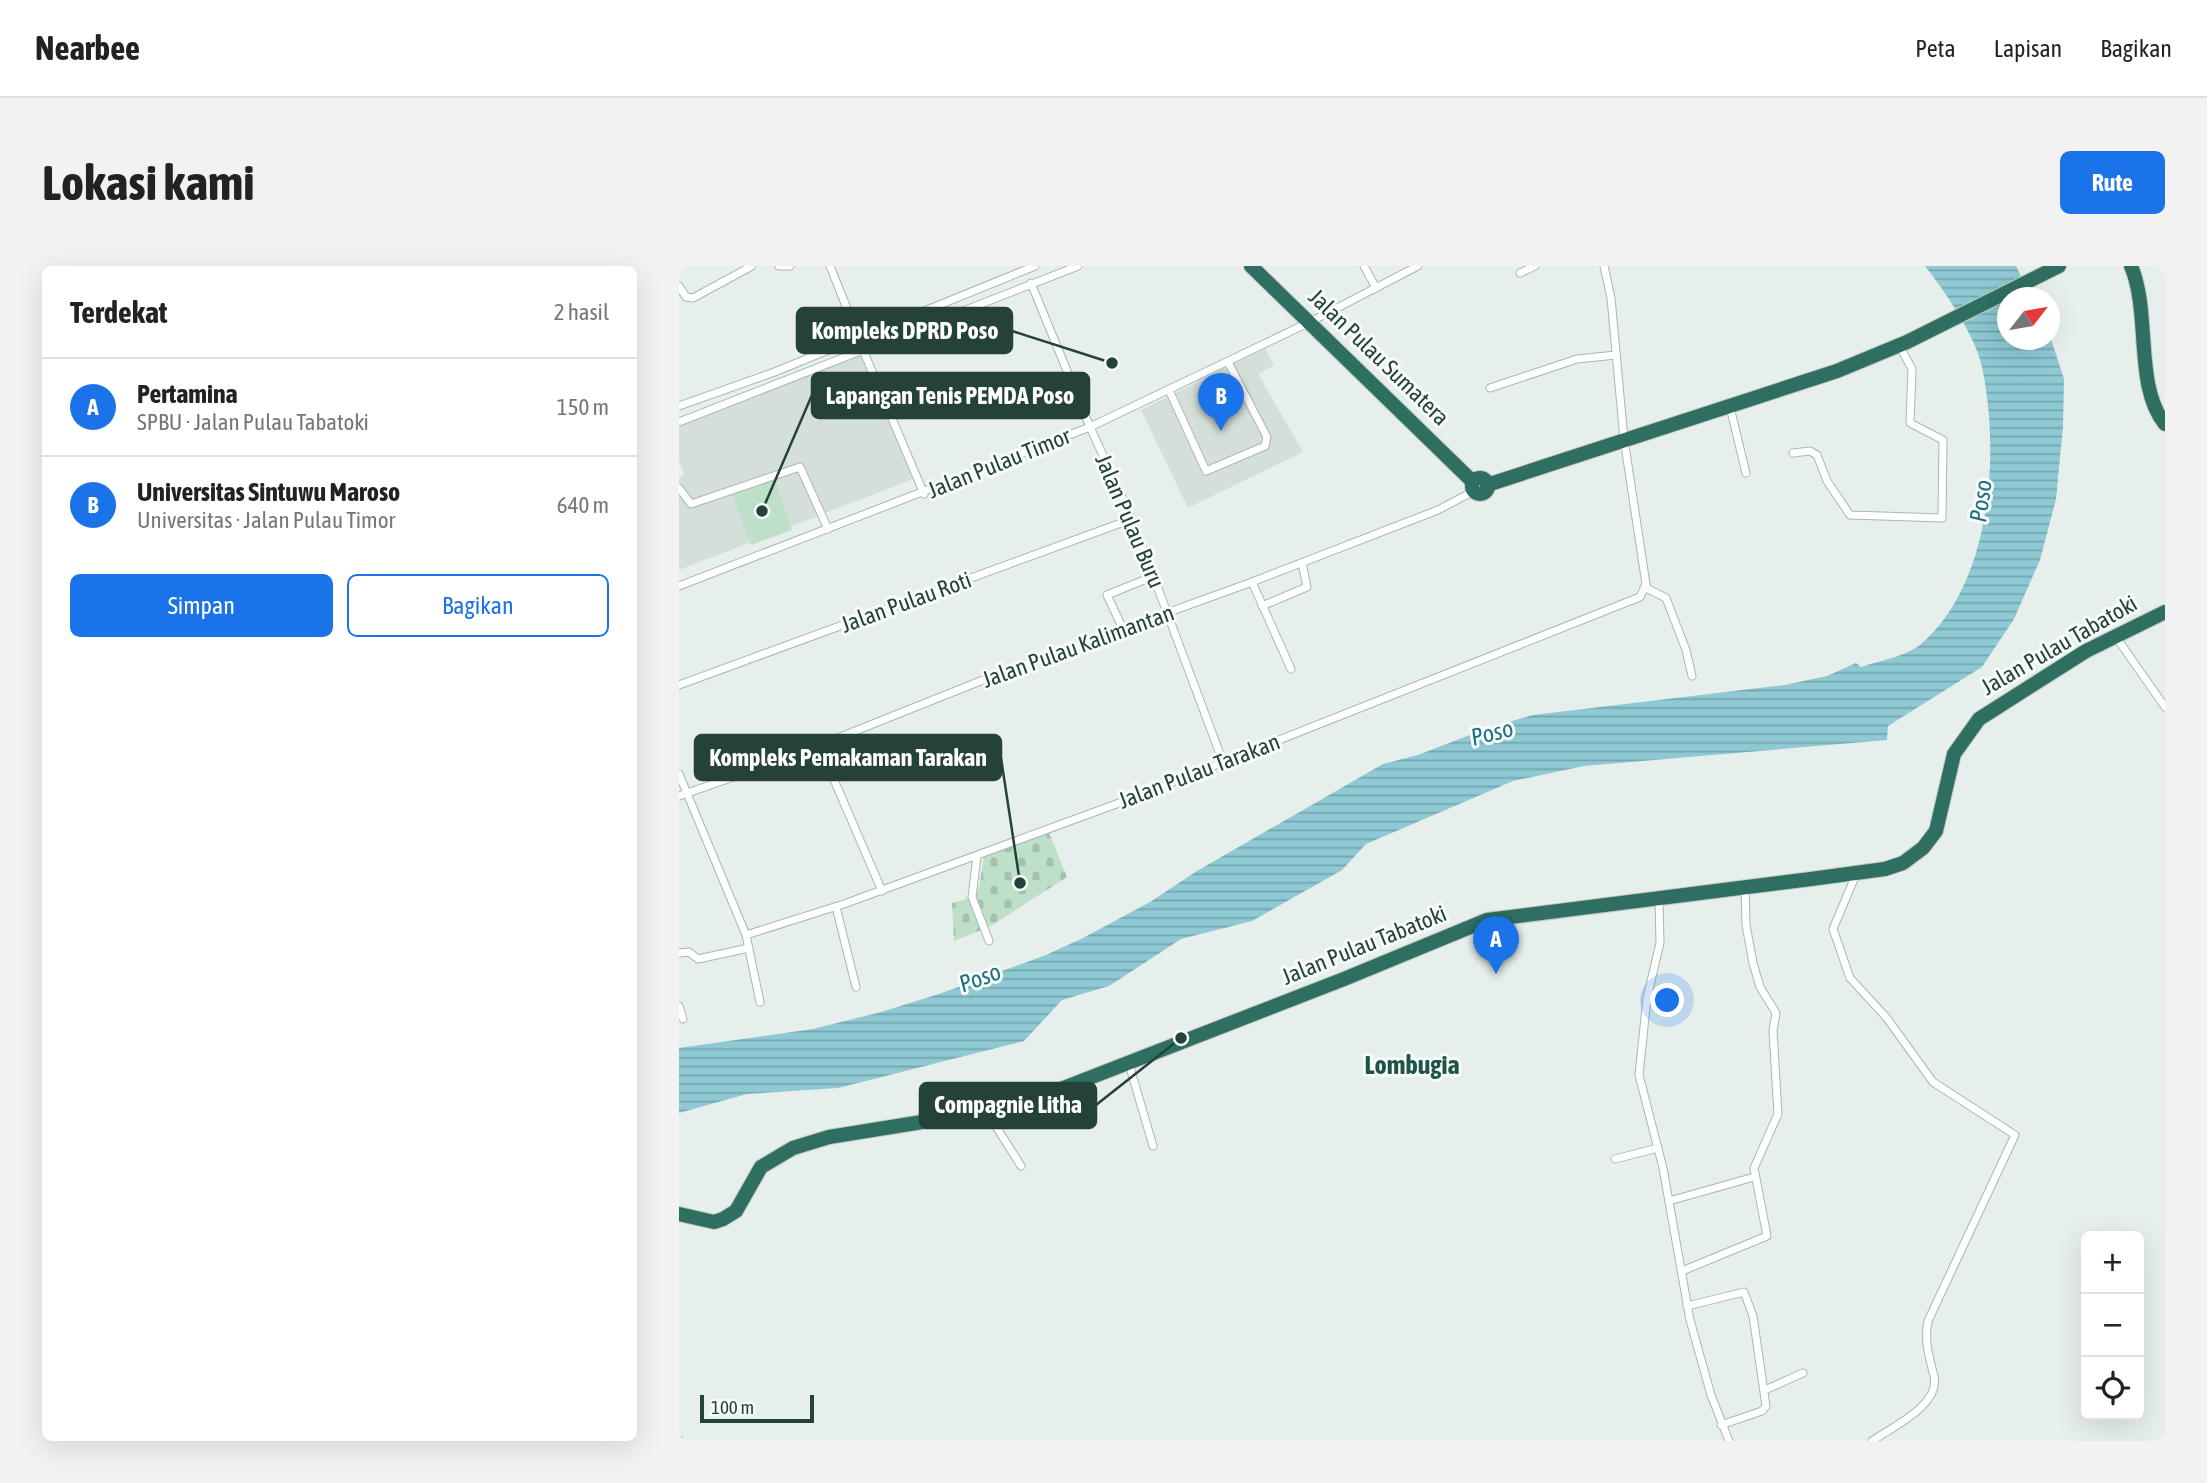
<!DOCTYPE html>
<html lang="id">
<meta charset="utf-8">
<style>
:root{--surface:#fff;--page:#f2f2f2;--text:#222;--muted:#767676;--line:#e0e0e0;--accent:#1a73e8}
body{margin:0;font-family:"Asap Condensed",sans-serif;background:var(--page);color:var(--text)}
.controls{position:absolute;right:21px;bottom:21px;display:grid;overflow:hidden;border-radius:10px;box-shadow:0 7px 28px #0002}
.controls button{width:63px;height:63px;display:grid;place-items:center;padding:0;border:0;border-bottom:2px solid var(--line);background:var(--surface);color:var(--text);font:35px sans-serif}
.compass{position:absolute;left:1318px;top:21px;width:63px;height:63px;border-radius:50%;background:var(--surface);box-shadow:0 7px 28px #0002;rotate:59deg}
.scale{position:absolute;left:21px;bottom:18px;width:114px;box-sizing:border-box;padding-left:7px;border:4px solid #24423a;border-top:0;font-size:19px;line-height:24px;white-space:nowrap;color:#24423a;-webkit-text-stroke:5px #f7fbf9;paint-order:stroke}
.you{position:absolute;left:989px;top:735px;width:24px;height:24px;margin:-18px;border:5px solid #fff;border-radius:50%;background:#1a73e8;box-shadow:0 0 0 10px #1a73e833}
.badge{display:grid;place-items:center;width:46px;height:46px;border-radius:50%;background:var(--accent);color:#fff;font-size:23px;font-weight:700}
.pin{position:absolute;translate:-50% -58px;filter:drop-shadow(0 2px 4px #0008)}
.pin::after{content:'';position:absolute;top:37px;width:24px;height:21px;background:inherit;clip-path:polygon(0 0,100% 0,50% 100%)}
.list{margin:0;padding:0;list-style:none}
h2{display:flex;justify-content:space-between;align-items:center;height:91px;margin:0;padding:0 28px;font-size:30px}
h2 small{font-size:23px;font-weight:400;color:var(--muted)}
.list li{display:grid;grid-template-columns:46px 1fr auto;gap:21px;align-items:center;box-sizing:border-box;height:98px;padding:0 28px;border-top:2px solid var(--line)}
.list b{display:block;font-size:26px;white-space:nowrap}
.list p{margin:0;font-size:23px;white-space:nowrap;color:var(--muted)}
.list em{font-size:23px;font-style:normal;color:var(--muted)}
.actions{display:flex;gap:14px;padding:21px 28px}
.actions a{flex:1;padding:16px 0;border:2px solid var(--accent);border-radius:10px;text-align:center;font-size:24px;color:var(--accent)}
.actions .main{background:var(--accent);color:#fff}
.icon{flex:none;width:38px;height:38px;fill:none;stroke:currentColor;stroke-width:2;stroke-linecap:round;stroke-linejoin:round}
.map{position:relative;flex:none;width:1486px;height:1175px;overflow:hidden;border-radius:10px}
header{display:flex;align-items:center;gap:42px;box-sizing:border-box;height:98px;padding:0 35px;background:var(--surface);border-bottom:2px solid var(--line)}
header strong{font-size:33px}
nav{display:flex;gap:38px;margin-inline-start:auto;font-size:24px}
.intro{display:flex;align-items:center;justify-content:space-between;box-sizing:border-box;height:168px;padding:0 42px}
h1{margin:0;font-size:49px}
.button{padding:18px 32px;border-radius:10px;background:var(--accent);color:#fff;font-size:24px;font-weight:700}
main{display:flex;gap:42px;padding:0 42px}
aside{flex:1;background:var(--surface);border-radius:10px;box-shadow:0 7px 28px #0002}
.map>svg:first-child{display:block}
.built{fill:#d4dfda}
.green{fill:#bfe0c8}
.cemetery{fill:url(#cemetery-stones)}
.water{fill:url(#water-rules)}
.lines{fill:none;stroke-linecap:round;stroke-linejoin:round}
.street-casing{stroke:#a8b8b2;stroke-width:9}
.highway-casing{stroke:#c2cac8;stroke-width:16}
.street{stroke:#fff;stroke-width:7}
.highway{stroke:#2f6f62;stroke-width:14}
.labels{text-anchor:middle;stroke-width:6;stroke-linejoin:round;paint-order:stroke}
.street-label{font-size:23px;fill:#24423a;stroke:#f7fbf9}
.water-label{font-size:24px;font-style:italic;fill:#1c6f80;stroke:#f7fbf9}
.quarter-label{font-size:26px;font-weight:bold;fill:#1f5548;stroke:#f7fbf9}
.leader{fill:none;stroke:#24423a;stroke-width:2.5}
.callout-dot{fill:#24423a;stroke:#f7fbf9;stroke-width:2.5}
.callout{fill:#24423a;stroke:#24423a;stroke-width:2.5}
.callout-label{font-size:24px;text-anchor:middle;font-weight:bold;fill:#fff}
</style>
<header>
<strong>Nearbee</strong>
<nav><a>Peta</a><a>Lapisan</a><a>Bagikan</a></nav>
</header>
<div class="intro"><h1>Lokasi kami</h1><a class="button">Rute</a></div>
<main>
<aside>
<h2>Terdekat<small>2 hasil</small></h2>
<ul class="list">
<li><span class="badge">A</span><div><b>Pertamina</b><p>SPBU · Jalan Pulau Tabatoki</p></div><em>150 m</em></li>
<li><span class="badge">B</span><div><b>Universitas Sintuwu Maroso</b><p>Universitas · Jalan Pulau Timor</p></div><em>640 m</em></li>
</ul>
<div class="actions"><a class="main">Simpan</a><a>Bagikan</a></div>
</aside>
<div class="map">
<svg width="1486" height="1175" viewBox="0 0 1486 1175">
<defs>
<pattern id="cemetery-stones" width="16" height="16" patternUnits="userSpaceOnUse" patternTransform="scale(1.75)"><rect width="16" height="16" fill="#bfe0c8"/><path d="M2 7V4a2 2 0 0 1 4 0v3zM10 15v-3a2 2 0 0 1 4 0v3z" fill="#a4c1ad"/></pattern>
<pattern id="water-rules" width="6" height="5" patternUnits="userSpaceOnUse" patternTransform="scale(1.75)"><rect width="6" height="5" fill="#8ec9d4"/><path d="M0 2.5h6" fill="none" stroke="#74a5ad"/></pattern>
</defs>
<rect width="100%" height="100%" fill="#e6efeb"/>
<!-- built -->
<g class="built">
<path d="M586,82L595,99L579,108L624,186L509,242L462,144Z"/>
<path d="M180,87L234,213L0,304V212L5,209L0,194V156Z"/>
</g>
<!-- green -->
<path class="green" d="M95,211L113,264L72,279L52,226Z"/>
<!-- cemetery -->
<path class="cemetery" d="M369,564L388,611L310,661L275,675L273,637L285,634L300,622L305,590Z"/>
<!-- water -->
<path class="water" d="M1246,0H1337L1352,31L1328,32V74H1370L1371,70L1385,113L1384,161L1377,233L1361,294L1335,353L1303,401L1209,460L1208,474L905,500L834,515L687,578L663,604L573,655L502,673L430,720L383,734L345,775L159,822L68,828L0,847V782L134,763L202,746L260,728L367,689L404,672L471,636L518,605L704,498L739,489L809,462L854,449L1106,419L1148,410L1177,397L1182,401C1200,395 1228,390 1242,378C1313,318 1322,183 1302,97C1295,68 1265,24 1246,0Z"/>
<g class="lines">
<defs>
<g id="street">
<path d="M100,0H111"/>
<path d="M151,0L179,70"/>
<path d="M685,0L697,22"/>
<path d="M841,7L856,0"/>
<path d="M352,17L411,161L453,253L544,496"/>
<path d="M0,20L7,31L14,32L73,0"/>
<path d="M184,84L245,228"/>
<path d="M811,122L898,93L937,89"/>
<path d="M490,124L527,205L586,180L588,171L549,96"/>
<path d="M0,140L93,107L356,0"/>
<path d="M1051,141L1067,207"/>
<path d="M0,156L399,0"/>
<path d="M1114,187L1131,185L1138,189L1148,215L1171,249L1263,252L1264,174L1231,157L1233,103L1220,79"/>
<path d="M0,222L12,238L121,201L149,263"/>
<path d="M573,316L612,403"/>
<path d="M0,320L411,161L631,56L739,0"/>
<path d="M967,322L987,332L1007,384L1013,410"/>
<path d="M583,340L628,321L623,297"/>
<path d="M445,365L428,329L475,310"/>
<path d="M1437,371L1486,441"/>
<path d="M0,419L453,253"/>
<path d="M140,479L203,625"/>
<path d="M0,508L67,669L165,638L451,533L961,331L967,318L945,173L932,32L925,0"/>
<path d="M0,530L106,493L309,412L573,316L759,244L795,225"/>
<path d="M298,590L293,631L310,675"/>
<path d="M1178,606L1154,663L1171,712L1207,751L1254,816L1336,869L1249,1055C1245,1075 1250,1090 1255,1110C1262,1139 1213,1161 1193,1175"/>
<path d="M980,632L981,677L968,732L960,809L984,902L1011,1054L1032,1129L1050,1175"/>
<path d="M157,641L177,721"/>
<path d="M67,669L81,736"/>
<path d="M0,687L10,686L19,693L70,682"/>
<path d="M0,740L4,753"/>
<path d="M450,798L474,880"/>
<path d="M313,842L318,862L342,900"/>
<path d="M936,893L979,882"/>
<path d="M990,935L1075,911"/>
<path d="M1003,1005L1088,970L1075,902L1099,848L1094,765L1097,747L1081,721L1074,697L1067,659L1066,621"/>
<path d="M1008,1040L1065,1026L1074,1050L1087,1140L1083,1145L1042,1159"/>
<path d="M1086,1124L1124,1107"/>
<path d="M0,1174V1175"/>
</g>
<g id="highway">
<path d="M572,0L794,216"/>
<path d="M1452,0C1472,47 1455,120 1486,158"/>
<circle cx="801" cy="220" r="8"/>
<path d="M808,219L1158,105L1228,76L1380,0"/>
<path d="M0,948L35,956L44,953L57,945L82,901L114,882L150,871L268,852L369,828L665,713L808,654L1132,613L1206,603L1224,597L1244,582L1257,565L1275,488L1300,453L1407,385L1486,346"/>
</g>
</defs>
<!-- street casing -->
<use href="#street" class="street-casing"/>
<!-- highway casing -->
<use href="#highway" class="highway-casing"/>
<!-- street -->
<use href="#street" class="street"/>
<!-- highway -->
<use href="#highway" class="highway"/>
</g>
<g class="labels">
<!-- street labels -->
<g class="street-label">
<text transform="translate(700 91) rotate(44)" y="8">Jalan Pulau Sumatera</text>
<text transform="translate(320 197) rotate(-22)" y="8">Jalan Pulau Timor</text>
<text transform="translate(451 255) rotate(67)" y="8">Jalan Pulau Buru</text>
<text transform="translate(227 336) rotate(-20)" y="8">Jalan Pulau Roti</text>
<text transform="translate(1380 379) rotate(-30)" y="8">Jalan Pulau Tabatoki</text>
<text transform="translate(399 380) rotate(-20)" y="8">Jalan Pulau Kalimantan</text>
<text transform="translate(520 505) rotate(-21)" y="8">Jalan Pulau Tarakan</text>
<text transform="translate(685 679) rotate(-22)" y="8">Jalan Pulau Tabatoki</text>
</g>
<!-- water labels -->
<g class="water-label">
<text transform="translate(1302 235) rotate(-82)" y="8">Poso</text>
<text transform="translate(813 467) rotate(-14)" y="8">Poso</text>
<text transform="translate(301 712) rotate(-20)" y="8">Poso</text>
</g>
<!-- quarter labels -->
<g class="quarter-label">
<text x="733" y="808">Lombugia</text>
</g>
</g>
<!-- callouts -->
<path class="leader" d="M433 97L333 65M83 245L133 129M341 617L322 492M502 772L417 839"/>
<g class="callout-dot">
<circle cx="433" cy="97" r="7"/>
<circle cx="83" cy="245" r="7"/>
<circle cx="341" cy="617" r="7"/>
<circle cx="502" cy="772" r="7"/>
</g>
<g class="callout">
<rect x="118" y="42" width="215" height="45" rx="7"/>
<rect x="133" y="107" width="277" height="45" rx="7"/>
<rect x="16" y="469" width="306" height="45" rx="7"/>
<rect x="241" y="817" width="176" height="45" rx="7"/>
</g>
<g class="callout-label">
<text x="226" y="73">Kompleks DPRD Poso</text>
<text x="271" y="138">Lapangan Tenis PEMDA Poso</text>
<text x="169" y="500">Kompleks Pemakaman Tarakan</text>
<text x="329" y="847">Compagnie Litha</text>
</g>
</svg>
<div class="controls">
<button>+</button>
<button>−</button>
<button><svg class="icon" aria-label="locate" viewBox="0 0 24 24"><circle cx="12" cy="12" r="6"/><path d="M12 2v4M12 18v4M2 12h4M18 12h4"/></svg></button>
</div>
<svg class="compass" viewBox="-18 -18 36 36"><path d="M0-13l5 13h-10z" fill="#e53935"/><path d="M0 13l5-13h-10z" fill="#767676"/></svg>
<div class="scale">100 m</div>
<div class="you"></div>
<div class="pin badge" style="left:817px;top:708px">A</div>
<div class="pin badge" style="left:542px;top:165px">B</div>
</div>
</main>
